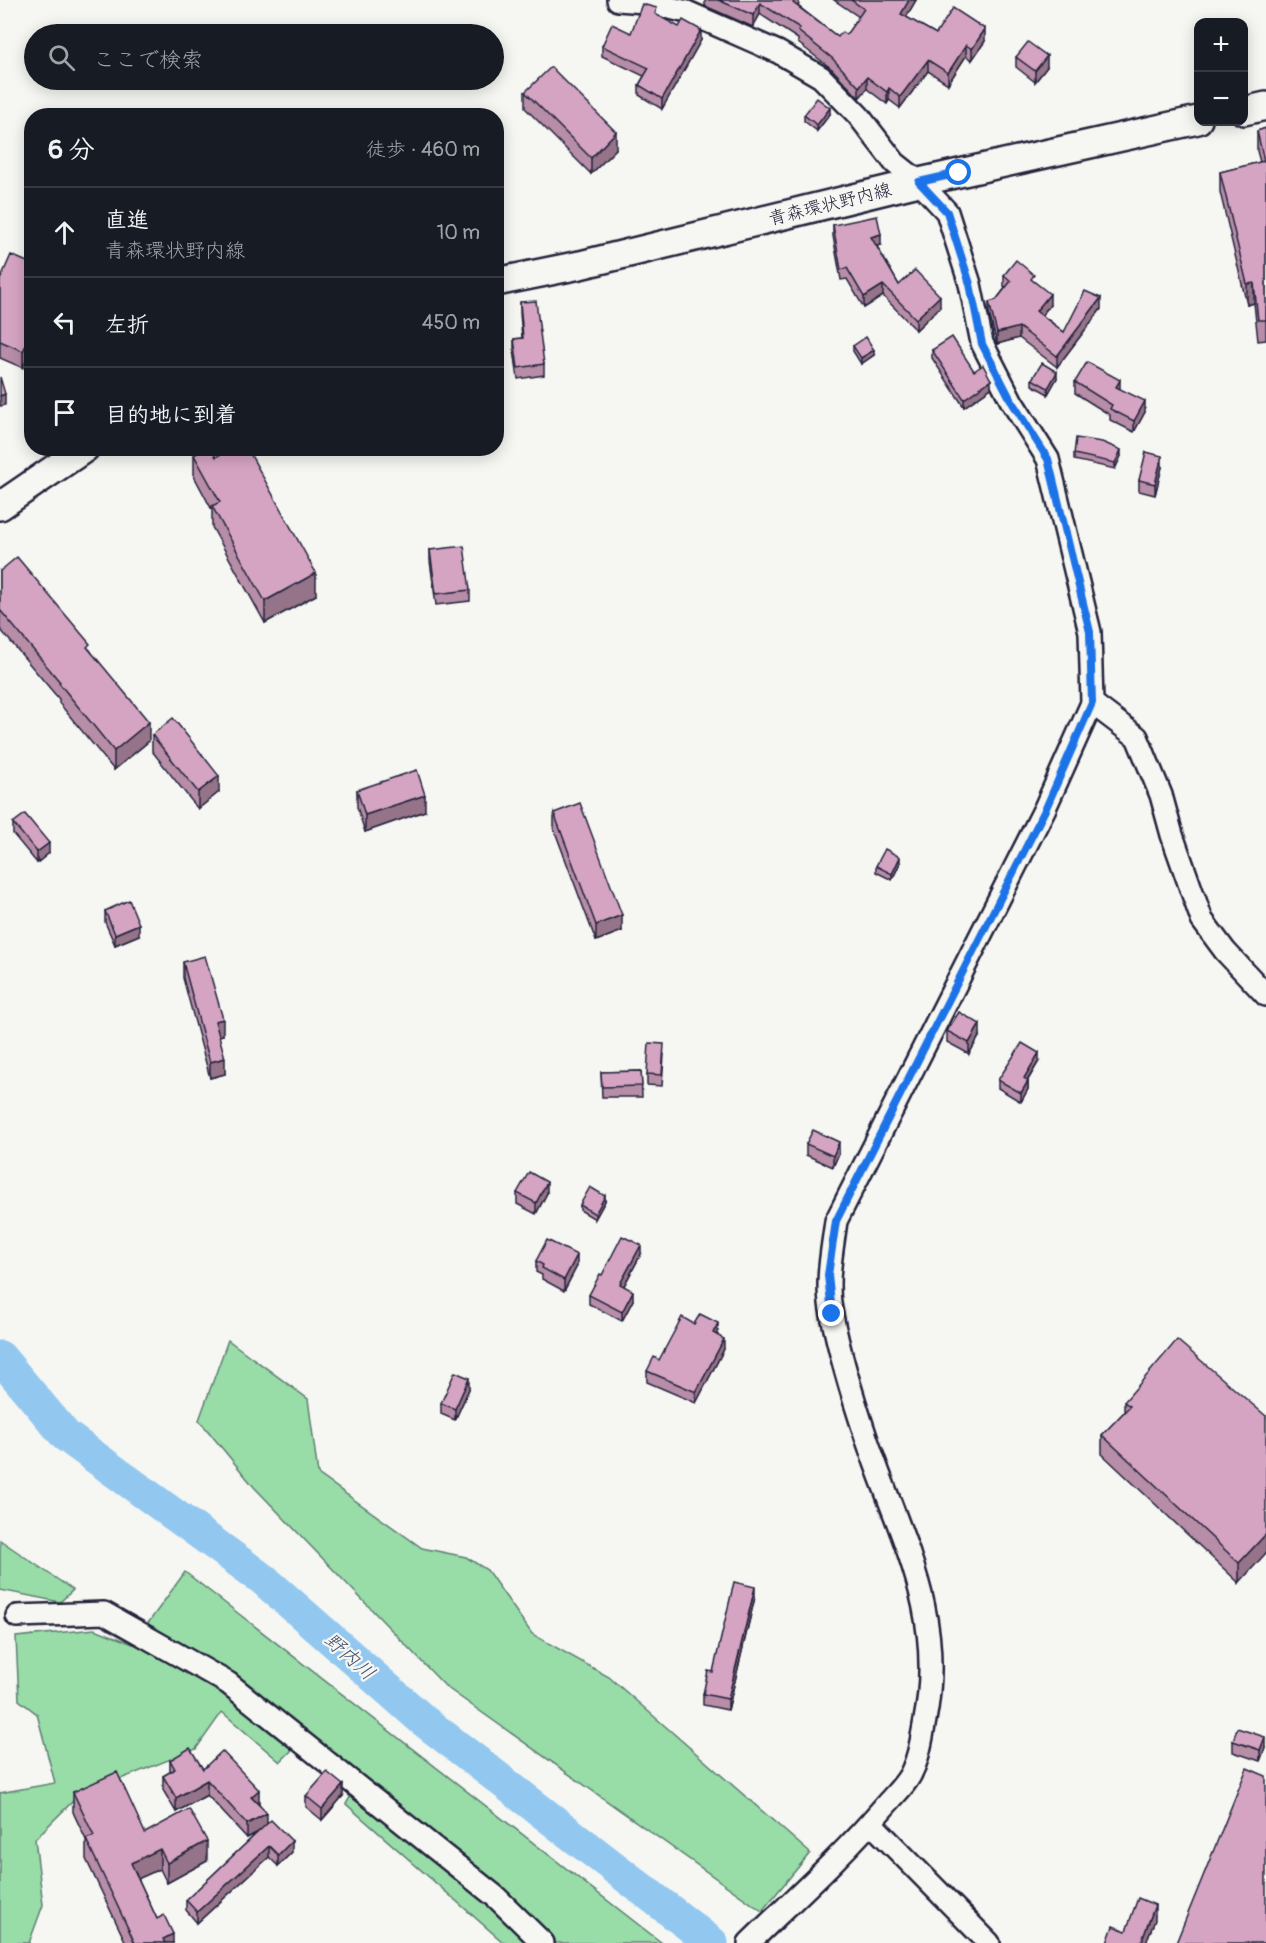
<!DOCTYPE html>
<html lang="ja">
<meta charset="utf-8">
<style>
:root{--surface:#171b24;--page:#242831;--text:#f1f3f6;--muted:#9ea1a6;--line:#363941}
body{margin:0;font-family:Pangolin,"Klee One",sans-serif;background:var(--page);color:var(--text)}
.controls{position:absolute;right:18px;top:18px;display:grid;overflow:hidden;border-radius:12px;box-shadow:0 3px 15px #0003}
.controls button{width:54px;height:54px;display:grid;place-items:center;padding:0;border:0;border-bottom:2px solid var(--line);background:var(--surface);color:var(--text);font:30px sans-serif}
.stop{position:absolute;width:18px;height:18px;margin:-14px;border:4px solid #1a73e8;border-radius:50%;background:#fff}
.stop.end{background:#1a73e8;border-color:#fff;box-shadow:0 2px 6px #0008}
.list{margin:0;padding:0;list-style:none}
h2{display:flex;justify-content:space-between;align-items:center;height:78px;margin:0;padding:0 24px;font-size:26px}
h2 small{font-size:20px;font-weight:400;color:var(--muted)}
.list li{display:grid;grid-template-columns:39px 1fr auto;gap:18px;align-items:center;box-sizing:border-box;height:90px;padding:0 24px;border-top:2px solid var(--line)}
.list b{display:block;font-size:22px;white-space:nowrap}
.list p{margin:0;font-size:20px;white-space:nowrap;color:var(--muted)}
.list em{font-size:20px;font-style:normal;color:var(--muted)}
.icon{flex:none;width:33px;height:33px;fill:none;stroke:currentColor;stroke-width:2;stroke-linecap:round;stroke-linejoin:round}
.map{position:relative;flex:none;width:1266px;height:1943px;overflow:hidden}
.search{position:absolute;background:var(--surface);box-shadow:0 3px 15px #0003;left:24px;top:24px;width:480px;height:66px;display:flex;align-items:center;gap:15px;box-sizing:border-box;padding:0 21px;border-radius:33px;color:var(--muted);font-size:22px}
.panel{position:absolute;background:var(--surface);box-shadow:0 3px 15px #0003;left:24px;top:108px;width:480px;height:348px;border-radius:24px}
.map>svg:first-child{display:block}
.green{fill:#98dca8;stroke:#5d7f72;stroke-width:1.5}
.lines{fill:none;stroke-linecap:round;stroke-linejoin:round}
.river{stroke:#92c8f0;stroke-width:33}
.minor-casing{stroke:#22223b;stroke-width:26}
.major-casing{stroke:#22223b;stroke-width:32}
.minor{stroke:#f6f6f2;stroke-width:21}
.major{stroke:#f6f6f2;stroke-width:27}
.wall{fill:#b78da8;stroke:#22223b;stroke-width:1.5}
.shaded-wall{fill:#957388;stroke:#22223b;stroke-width:1.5}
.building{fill:#d5a4c3;stroke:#22223b;stroke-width:1.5}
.route{stroke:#1a73e8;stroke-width:8}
.labels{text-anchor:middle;stroke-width:4.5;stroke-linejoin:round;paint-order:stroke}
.street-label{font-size:18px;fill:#22223b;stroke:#f6f6f2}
.water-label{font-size:20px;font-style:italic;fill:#445471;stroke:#f6f6f2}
</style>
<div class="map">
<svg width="1266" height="1943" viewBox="0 0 1266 1943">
<rect width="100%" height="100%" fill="#f6f6f2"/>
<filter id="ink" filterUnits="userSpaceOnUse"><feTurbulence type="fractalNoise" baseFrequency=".0167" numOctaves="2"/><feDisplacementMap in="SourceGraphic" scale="12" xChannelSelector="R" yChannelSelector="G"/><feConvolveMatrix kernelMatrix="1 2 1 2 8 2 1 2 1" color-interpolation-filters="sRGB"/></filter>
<g filter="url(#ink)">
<!-- green -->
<g class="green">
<path d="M228,1340L308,1399L318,1474L422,1548L466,1557L487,1570L532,1634L609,1677L810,1853L762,1911L446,1687L254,1487L199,1420Z"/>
<path d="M0,1540L73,1590L60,1602L0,1590Z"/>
<path d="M185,1572L662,1943H504L346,1804L352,1794L293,1749L280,1762L222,1712L196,1749L78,1796L35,1839L43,1905L29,1943H0V1793L55,1783L37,1714L19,1700L16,1637L95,1629L133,1644Z"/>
</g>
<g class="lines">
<!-- river -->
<path class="river" d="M0,1357L66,1436L264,1580L424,1721L712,1943"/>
<defs>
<g id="minor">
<path d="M618,0L645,2L687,12L778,52L821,77L858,115L895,163L919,182L947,212L970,284L982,343L1012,402L1048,459L1090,632L1092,703L1045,808L836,1221C832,1252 825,1283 832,1315C840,1356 853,1398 866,1437C899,1536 946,1612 925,1720C922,1736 920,1754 913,1769C908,1783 893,1796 883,1808C842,1856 794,1899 749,1943"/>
<path d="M1092,703L1137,737L1161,795L1172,835L1202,920L1225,951L1266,995"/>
<path d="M17,1616L104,1613L228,1683L496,1897L543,1943"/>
<path d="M871,1823L989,1943"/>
</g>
<g id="major">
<path d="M1244,111L1266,106"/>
<path d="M496,282L580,265L919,182L1198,120"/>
<path d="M0,506L85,448"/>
</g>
</defs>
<!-- minor casing -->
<use href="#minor" class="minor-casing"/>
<!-- major casing -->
<use href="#major" class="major-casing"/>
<!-- minor -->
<use href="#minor" class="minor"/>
<!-- major -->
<use href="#major" class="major"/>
</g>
<!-- wall -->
<g class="wall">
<path d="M705,0H799V4L798,6L838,37L846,35L859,17L834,0H916L906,17L936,34L985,41L972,60L966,56L948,84L928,71L900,108L889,100L887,104L867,89L859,98L832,69L798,43V39L760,14L753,27L705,6Z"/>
<path d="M657,16L701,40L662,109L639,95V85L644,76L602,56V46L631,33Z"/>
<path d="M1016,57L1047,67L1035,82L1016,67Z"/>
<path d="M525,92L616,149L591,174L525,108Z"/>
<path d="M830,114L817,131L804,121V115Z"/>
<path d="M1266,128V340L1258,341L1254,303L1247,305L1220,192V172L1260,162L1257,151V131Z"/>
<path d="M32,148V167L28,161V150Z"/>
<path d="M833,225L881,245L877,246L899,285L940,307L916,330L883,296L864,308L847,279L841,280L833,236Z"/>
<path d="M32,264L23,368L0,358V280Z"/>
<path d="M1004,275L1034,282L1050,305L1042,315L1064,332L1101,309L1057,367L1019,338L997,344L989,313V302L996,300L1006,287L1004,286Z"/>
<path d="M520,302L544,364V375L518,379L514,350V339L522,338L520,313Z"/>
<path d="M853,346L874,355L861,364L853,351Z"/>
<path d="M932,350L991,388L964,407L932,358Z"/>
<path d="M1057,378L1048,394L1032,385V379Z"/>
<path d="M1075,382L1120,389L1145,412L1134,432L1110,420V415L1075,393Z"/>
<path d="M1074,454L1121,456L1115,469L1074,460Z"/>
<path d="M194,455L216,457L316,595L265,623L212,527V510L194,476Z"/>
<path d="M1162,467L1155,495L1139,491V480Z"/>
<path d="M430,550L470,590V601L436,605L430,561Z"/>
<path d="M0,571L90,650L149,741L114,770L59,703V699L0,629Z"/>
<path d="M152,735L219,792L198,809L152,751Z"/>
<path d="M357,790L425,811L365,832L357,807Z"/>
<path d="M554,813L622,931L596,941L554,829Z"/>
<path d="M13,823L49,853L37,863L13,834Z"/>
<path d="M900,863L892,880L876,872V866Z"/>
<path d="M105,911L139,935L115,945L105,922Z"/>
<path d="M183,962L223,1035L219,1036L225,1074L210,1078L183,978Z"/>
<path d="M947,1031L980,1035L969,1054L947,1042Z"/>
<path d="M664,1055L662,1086L647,1085V1074Z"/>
<path d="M1039,1061L1028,1080V1089L1021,1102L998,1088V1080Z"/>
<path d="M641,1071L642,1097H602L601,1072Z"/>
<path d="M806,1144L839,1153L833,1167L806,1155Z"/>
<path d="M517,1193H547L536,1214L517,1204Z"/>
<path d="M605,1201L595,1219L580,1210V1205Z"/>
<path d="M641,1254L624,1286L633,1300L622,1321L589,1304V1295L602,1275Z"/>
<path d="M536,1261L577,1266L564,1291L542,1279V1275L536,1272Z"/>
<path d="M694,1324L718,1334L717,1336L724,1349L696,1403L647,1382V1371L659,1360Z"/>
<path d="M469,1389L455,1420L441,1414V1403Z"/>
<path d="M1124,1402L1266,1416L1239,1583L1102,1454V1435L1124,1412Z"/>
<path d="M755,1597L728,1710L703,1705V1694L713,1672Z"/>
<path d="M1233,1741L1265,1748L1260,1761L1233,1752Z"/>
<path d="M170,1760L203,1769L259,1804L267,1823L292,1852L278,1866L269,1857L197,1923L186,1910V1900L257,1833L247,1838L207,1795L176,1812L163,1790V1776L170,1772Z"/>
<path d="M73,1792L145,1833L207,1861L167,1883L160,1869L138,1878L157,1919L173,1943H126L86,1859V1840L73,1812Z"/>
<path d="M306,1796H343L322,1820L306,1807Z"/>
</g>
<!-- shaded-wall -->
<g class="shaded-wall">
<path d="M794,0H799V4L793,14V3Z"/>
<path d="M909,0H916L901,26V14Z"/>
<path d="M760,3V14L753,27V15Z"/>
<path d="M985,29V41L972,60V49Z"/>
<path d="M701,30V40L662,109V99Z"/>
<path d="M966,45V56L948,84V73Z"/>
<path d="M1047,56V67L1035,82V71Z"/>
<path d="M928,60V71L900,108V97Z"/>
<path d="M867,77V89L859,98V87Z"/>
<path d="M889,88V100L887,104V92Z"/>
<path d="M830,108V114L817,131V125Z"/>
<path d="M616,132V149L591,174V158Z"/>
<path d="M881,234V245L871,247V237Z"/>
<path d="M1254,283V303L1247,305V284Z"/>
<path d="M883,285V296L864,308V297Z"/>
<path d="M1050,294V305L1036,322V311Z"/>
<path d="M940,296V307L916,330V319Z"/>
<path d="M1101,298V309L1057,367V356Z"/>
<path d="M1019,327V338L997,344V333Z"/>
<path d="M32,332V348L23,368V351Z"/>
<path d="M874,350V355L861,364V358Z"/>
<path d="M1057,372V378L1048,394V388Z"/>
<path d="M991,380V388L964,407V399Z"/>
<path d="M1120,380V391L1116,387Z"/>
<path d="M5,394V405L0,406V396Z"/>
<path d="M1145,401V412L1134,432V421Z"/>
<path d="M1121,450V456L1115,469V463Z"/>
<path d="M1162,456V467L1155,495V484Z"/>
<path d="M316,573V595L265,623V601Z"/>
<path d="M149,722V741L114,770V751Z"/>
<path d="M219,776V792L198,809V792Z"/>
<path d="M425,795V811L365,832V815Z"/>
<path d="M49,843V853L37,863V852Z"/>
<path d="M900,857V863L892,880V874Z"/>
<path d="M622,915V931L596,941V925Z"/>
<path d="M139,924V935L115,945V934Z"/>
<path d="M223,1019V1035L215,1037V1021Z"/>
<path d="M980,1024V1035L969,1054V1043Z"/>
<path d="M1039,1053V1061L1024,1086V1078Z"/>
<path d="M225,1058V1074L210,1078V1062Z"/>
<path d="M1028,1081V1089L1021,1102V1093Z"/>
<path d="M839,1142V1153L833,1167V1156Z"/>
<path d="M547,1182V1193L536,1214V1203Z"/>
<path d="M605,1196V1201L595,1219V1214Z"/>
<path d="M641,1245V1254L620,1293V1284Z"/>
<path d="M577,1255V1266L564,1291V1280Z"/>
<path d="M633,1291V1300L622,1321V1312Z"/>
<path d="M718,1323V1334L713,1344V1333Z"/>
<path d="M724,1339V1349L696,1403V1392Z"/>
<path d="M469,1378V1389L455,1420V1409Z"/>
<path d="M1266,1534V1553L1239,1583V1563Z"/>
<path d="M755,1587V1597L728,1710V1699Z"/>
<path d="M1265,1737V1748L1260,1761V1750Z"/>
<path d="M207,1780V1795L176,1812V1798Z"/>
<path d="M343,1785V1796L322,1820V1809Z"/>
<path d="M259,1790V1805L251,1797Z"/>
<path d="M267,1813V1827L247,1838V1824Z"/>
<path d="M207,1841V1861L167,1883V1863Z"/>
<path d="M292,1841V1852L278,1866V1855Z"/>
<path d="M269,1846V1857L197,1923V1912Z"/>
<path d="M160,1849V1869L131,1882V1863Z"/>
<path d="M1155,1905V1920L1146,1943H1141Z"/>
<path d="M173,1934V1943H163V1939Z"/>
</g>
<!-- building -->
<g class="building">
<path d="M718,0H794L793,3L838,37L842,32L846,35L864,9L851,0H909L901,14L936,34L953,8L985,29L972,49L966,45L948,73L928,60L900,97L889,88L887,92L867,77L859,87L832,58L798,31L800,28L760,3L753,15Z"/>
<path d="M642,4L657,8L655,14L679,27L683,20L701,30L662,99L639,85L649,68L602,46L612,24L631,33Z"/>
<path d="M389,28L396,34H383Z"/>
<path d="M1028,42L1047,56L1035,71L1016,57Z"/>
<path d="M551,67L616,132L591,158L525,92Z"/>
<path d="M817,98L830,108L817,125L804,115Z"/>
<path d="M1266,128V320H1258L1254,283L1247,284L1220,172L1264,161L1257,131Z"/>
<path d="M32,148V156L28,150Z"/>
<path d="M877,216L881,234L871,237L899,285L915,270L940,296L916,319L883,285L864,297L847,268L841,270L833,225Z"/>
<path d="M11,255L32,264V332L23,351L0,341V280Z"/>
<path d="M1016,260L1034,275L1031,279L1050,294L1036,311L1064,332L1085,291L1101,298L1057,356L1019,327L997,333L989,302L996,300L1011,281L1004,275Z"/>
<path d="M536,301L544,364L518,368L514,339L523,338L520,302Z"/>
<path d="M866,337L874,350L861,358L853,346Z"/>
<path d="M952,337L974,371L983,365L991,380L964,399L932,350Z"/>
<path d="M1087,362L1120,380L1116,387L1145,401L1134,421L1110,409L1112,405L1075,382Z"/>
<path d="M1042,363L1057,372L1048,388L1032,379Z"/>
<path d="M0,377L5,394L0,396Z"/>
<path d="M1076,438L1102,442L1121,450L1115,463L1074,454Z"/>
<path d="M205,448H211L216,457L231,448H247L316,573L265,601L212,506L220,502L194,455Z"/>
<path d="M1146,452L1162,456L1155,484L1139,480Z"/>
<path d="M464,546L470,590L436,594L430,550Z"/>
<path d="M17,557L90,644L87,647L149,722L114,751L59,683L60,682L0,610V571Z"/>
<path d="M173,718L219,776L198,792L152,735Z"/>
<path d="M417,770L425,795L365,815L357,790Z"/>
<path d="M580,803L622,915L596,925L554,813Z"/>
<path d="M25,814L49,843L37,852L13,823Z"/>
<path d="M885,849L900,857L892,874L876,866Z"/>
<path d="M129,900L139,924L115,934L105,911Z"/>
<path d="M205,956L223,1019L215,1021L225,1058L210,1062L183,962Z"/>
<path d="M959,1012L980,1024L969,1043L947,1031Z"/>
<path d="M649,1043L664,1044L662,1075L647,1074Z"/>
<path d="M1022,1043L1039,1053L1024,1078L1028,1081L1021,1093L998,1080Z"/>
<path d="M641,1071L642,1086L602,1087L601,1072Z"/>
<path d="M813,1130L839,1142L833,1156L806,1144Z"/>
<path d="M529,1172L547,1182L536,1203L517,1193Z"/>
<path d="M590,1187L605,1196L595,1214L580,1205Z"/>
<path d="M622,1236L641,1245L620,1284L633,1291L622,1312L589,1295L600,1274L602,1275Z"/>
<path d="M547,1240L577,1255L564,1280L542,1268L543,1265L536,1261Z"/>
<path d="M700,1314L718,1323L713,1333L724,1339L696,1392L647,1371L654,1357L659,1360L682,1317L694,1324Z"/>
<path d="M1177,1340L1266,1416V1534L1239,1563L1102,1435L1130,1406L1124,1402Z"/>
<path d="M455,1372L469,1378L455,1409L441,1403Z"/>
<path d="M734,1582L755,1587L728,1699L703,1694L708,1671L713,1672Z"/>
<path d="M1237,1728L1265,1737L1260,1750L1233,1741Z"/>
<path d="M190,1748L203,1769L222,1751L259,1790L251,1797L267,1813L247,1824L207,1780L176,1798L163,1776L175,1769L170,1760Z"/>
<path d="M1247,1768L1266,1776V1943H1176Z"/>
<path d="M117,1772L145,1833L189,1809L207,1841L167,1863L160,1849L131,1863L157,1919L164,1915L173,1934L163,1939L165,1943H135L86,1839L94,1836L73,1792Z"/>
<path d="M327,1772L343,1785L322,1809L306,1796Z"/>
<path d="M271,1820L292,1841L278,1855L269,1846L197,1912L186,1900Z"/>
<path d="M1138,1898L1155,1905L1141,1943H1107L1113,1926L1126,1931Z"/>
</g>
</g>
<g class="lines" filter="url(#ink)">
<!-- route -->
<path class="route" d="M832,1314L828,1275L836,1221L1046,808L1092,703L1090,632L1048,459L1012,402L982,344L970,284L947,212L919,182L959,173"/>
</g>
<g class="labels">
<!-- street labels -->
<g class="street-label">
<text transform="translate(830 204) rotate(-14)" y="6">青森環状野内線</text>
</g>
<!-- water labels -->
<g class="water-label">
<text transform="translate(350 1656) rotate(42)" y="7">野内川</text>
</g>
</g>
</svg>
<div class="controls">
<button>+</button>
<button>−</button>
</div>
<div class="stop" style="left:959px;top:173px"></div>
<div class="stop end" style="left:832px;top:1314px"></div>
<div class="search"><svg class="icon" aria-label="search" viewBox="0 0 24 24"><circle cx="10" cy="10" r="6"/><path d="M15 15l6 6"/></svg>ここで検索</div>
<section class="panel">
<h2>6 分<small>徒歩 · 460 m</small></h2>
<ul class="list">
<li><svg class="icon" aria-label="ahead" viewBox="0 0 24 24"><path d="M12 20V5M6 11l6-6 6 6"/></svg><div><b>直進</b><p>青森環状野内線</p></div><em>10 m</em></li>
<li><svg class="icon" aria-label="left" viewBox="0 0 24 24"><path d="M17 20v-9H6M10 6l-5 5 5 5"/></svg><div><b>左折</b></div><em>450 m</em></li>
<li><svg class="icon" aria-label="arrive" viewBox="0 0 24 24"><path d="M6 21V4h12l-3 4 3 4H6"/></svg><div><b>目的地に到着</b></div></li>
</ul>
</section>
</div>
